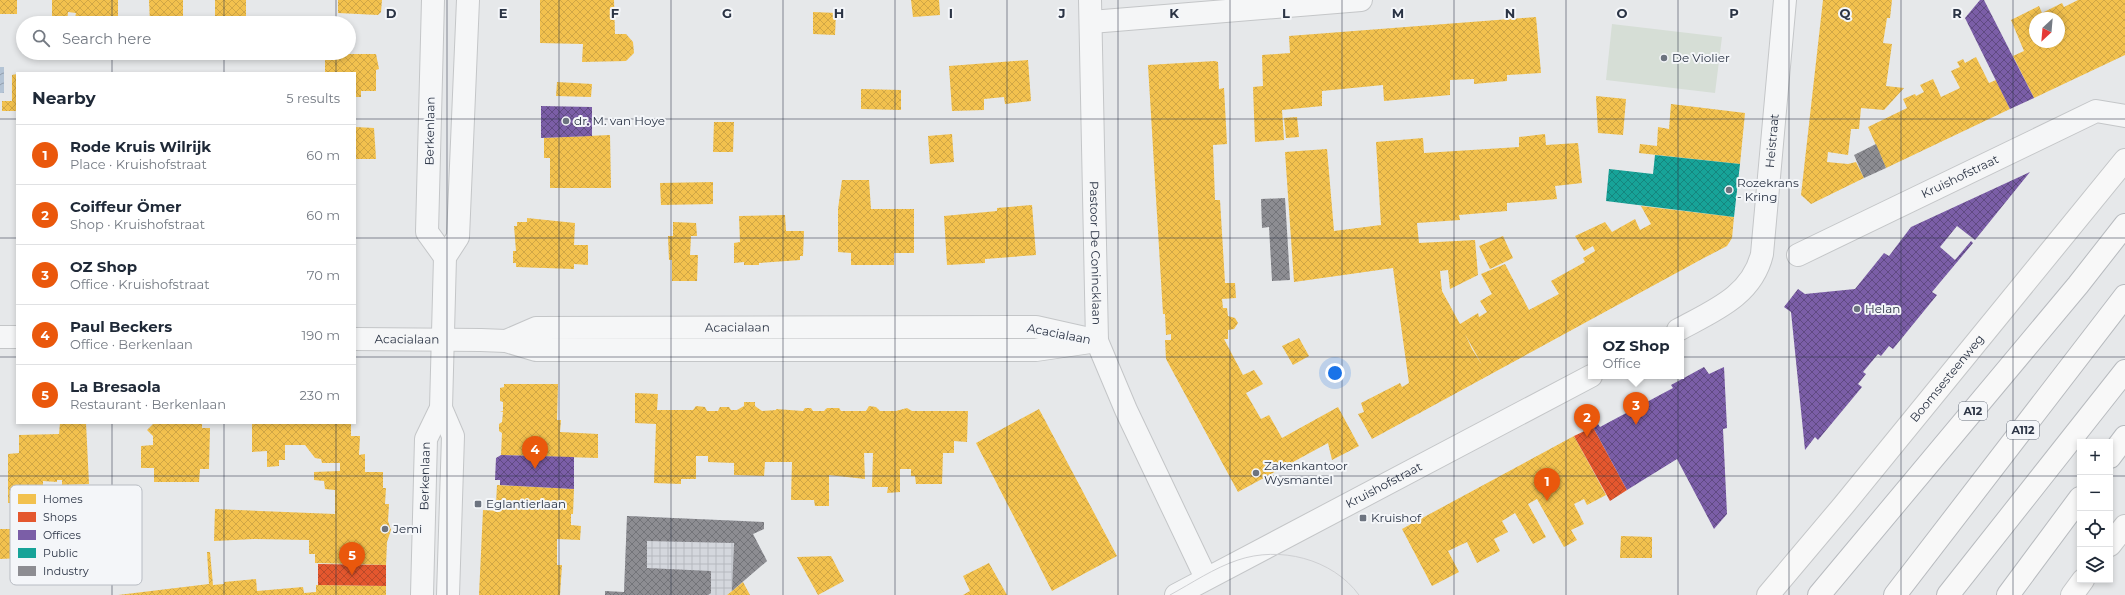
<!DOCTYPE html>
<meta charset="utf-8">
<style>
:root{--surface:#fff;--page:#f2f2f3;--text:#1f2937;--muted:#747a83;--line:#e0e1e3;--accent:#ea580c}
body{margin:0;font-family:Montserrat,sans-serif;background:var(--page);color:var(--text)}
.controls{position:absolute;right:12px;bottom:12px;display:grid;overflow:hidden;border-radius:0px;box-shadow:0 2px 6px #0003}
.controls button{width:36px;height:36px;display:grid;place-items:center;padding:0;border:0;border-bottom:1px solid var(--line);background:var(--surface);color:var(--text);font:20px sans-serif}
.compass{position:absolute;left:2029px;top:12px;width:36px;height:36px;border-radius:50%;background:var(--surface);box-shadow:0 2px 6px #0003;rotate:206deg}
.you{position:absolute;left:1335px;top:373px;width:14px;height:14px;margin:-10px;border:3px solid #fff;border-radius:50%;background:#1a73e8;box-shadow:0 0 0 6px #1a73e833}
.badge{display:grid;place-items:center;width:26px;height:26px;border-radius:50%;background:var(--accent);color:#fff;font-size:13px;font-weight:700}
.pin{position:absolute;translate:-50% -33px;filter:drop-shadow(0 1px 2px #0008)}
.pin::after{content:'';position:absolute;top:21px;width:14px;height:12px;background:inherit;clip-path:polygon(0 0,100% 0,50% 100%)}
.popup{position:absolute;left:1588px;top:327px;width:96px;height:52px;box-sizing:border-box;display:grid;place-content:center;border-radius:0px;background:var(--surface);filter:drop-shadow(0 1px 3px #0005);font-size:13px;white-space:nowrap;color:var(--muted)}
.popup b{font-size:15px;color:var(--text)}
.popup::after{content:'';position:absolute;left:50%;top:100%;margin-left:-8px;border:8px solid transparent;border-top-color:var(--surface)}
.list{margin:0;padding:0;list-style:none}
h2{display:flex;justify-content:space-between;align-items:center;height:52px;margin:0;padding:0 16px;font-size:17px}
h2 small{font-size:13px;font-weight:400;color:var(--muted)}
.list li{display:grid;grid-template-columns:26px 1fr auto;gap:12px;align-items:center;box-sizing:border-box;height:60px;padding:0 16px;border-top:1px solid var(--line)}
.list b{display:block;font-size:15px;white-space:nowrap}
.list p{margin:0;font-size:13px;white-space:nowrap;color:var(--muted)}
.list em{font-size:13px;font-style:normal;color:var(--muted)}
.icon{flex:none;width:22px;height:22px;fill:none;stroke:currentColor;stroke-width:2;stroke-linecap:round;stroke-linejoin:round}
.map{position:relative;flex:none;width:2125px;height:595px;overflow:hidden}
.search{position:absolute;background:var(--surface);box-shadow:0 2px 6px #0003;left:16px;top:16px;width:340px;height:44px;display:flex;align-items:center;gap:10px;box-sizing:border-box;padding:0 14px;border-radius:22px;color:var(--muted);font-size:15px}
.panel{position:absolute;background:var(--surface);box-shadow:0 2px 6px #0003;left:16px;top:72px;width:340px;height:352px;border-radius:0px}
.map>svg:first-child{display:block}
.industrial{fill:url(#industrial-grid)}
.green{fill:#d6ded6}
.water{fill:url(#water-waves)}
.homes{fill:url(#homes-cross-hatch);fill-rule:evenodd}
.shops{fill:url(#shops-cross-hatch)}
.offices{fill:url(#offices-cross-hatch)}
.public{fill:url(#public-cross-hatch)}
.industry{fill:url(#industry-cross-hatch)}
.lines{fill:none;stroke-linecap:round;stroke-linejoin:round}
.minor-casing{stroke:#c4c6c8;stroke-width:24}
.secondary-casing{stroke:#c4c6c8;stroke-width:24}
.motorway-casing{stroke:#b8bbbf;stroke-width:24}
.minor{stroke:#f5f6f7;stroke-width:22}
.secondary{stroke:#f8f8f8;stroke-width:22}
.motorway{stroke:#f8f8f8;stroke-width:22}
.tram{stroke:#cecfd2;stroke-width:1}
.grid{fill:none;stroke:#2b3445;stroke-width:1;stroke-opacity:0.55}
.poi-dot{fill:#6c737f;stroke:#f4f6f9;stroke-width:1.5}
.labels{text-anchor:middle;stroke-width:4;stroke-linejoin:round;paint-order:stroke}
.shield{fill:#f4f6f9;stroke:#676e7b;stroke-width:1}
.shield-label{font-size:11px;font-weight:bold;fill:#2b3445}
.poi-label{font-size:12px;fill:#2b3445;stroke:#f4f6f9;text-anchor:start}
.street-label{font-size:12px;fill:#2b3445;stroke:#f4f6f9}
.key{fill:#f4f6f9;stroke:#b8bcc3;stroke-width:1}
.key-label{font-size:11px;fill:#2b3445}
.grid-label{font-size:13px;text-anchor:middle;font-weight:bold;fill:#2b3445;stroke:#f4f6f9;stroke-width:4;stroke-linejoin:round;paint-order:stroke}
</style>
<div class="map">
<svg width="2125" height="595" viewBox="0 0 2125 595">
<defs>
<pattern id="industrial-grid" width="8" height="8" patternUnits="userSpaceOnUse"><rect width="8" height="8" fill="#d4d7dd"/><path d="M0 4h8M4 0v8" fill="none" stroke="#b6b9bf"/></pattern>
<pattern id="water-waves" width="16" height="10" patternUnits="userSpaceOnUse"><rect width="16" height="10" fill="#b4c4d5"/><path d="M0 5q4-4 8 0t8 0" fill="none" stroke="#93a0af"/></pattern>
<pattern id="homes-cross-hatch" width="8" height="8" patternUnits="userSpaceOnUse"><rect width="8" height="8" fill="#f2c14e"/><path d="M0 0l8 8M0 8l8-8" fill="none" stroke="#d0a645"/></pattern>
<pattern id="shops-cross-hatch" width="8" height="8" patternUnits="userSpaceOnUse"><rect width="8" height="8" fill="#e4572e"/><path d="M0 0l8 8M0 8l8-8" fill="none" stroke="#b94929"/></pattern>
<pattern id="offices-cross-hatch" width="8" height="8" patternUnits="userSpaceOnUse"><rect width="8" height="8" fill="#7b5ea7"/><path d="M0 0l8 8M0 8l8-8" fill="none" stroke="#604a82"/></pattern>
<pattern id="public-cross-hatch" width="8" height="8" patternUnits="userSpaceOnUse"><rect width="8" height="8" fill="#17a398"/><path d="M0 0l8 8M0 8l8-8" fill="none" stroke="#15867e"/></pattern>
<pattern id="industry-cross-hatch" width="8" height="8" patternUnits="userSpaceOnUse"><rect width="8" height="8" fill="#8d8d92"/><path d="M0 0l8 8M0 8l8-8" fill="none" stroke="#737479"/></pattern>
</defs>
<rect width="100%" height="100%" fill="#e6e8ea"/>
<!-- industrial -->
<path class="industrial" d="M627,516L746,521L767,561L727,595H635L624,592Z"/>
<!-- green -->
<path class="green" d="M1612,24L1722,37L1715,93L1606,80Z"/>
<!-- water -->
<rect class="water" x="0" y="67" width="4" height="26"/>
<!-- homes -->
<g class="homes">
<rect x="0" y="0" width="17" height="14"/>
<path d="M52,0H118V19L75,18L76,13L68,12L67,23H52Z"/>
<path d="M149,0H183V23H150Z"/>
<rect x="215" y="0" width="31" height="23"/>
<path d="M338,0H382L381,12L378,15L338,13Z"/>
<path d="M540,0H614L615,34H626L633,42L634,53L626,61L582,62L583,44L540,43Z"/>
<path d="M911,0H939L940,15L913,17Z"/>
<path d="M1823,0H1892L1890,18H1887L1883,43L1892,44L1886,86L1904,88L1884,110L1861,108L1859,129H1851L1848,155L1828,152L1827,162L1848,164L1856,162L1864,178L1811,204L1801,195Z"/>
<path d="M2078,0H2125V55L2034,98L2013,56L2024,51L2011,20L2039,6L2042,13L2062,3L2064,7ZM2035,18H2059V42H2035Z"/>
<path d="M813,12L836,13L835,35L813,34Z"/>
<path d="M1536,17L1541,73L1507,75V81L1474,84V79L1450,80V95L1384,101L1383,85L1322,91V106L1282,110L1284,140L1255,142L1253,87L1263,86L1262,55L1290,53L1289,36Z"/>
<path d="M345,54H376L379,69L376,70V91H361V97H355V73H325V55L344,56Z"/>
<path d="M1976,57L1989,83L1996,80L2010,109L1886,168L1868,127L1907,108L1903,99L1915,94L1916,96L1924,92L1920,85L1933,79L1941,97L1960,88L1951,71L1960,67L1957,62L1963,59L1965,63Z"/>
<path d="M1028,60L1031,101L1005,104L1004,97L984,99V110L952,111L949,66Z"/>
<path d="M1215,61L1218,62L1219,89L1224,88L1227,144L1213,145L1215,200H1220L1225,283H1235L1236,298L1222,299L1223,308H1227L1228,316L1235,318L1238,323L1234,329L1228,330V339H1224L1243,375L1254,370L1263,384L1246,393L1261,419L1269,415L1282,438L1338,407L1359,446L1332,460L1328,443L1238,492L1166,359L1165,340H1171V334L1166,335L1165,314H1163L1148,65Z"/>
<path d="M17,74V111H2V101H12V75Z"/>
<path d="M557,82L592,84L591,97L556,96Z"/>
<path d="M861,89L901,90V110L861,109Z"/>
<path d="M1596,96L1626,99L1623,135L1598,133Z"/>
<path d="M1671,104L1745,113L1740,164L1639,153L1640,144L1657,146L1658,127L1669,129Z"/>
<path d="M1297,117L1299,137L1286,138L1284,118Z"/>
<path d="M714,122H734L733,152H713Z"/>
<path d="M355,127L374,128L376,159H355Z"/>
<path d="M952,134L954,162L930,164L928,136Z"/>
<path d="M1545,134L1546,145L1578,143L1582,183L1555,186L1557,199L1507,203V211L1459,215L1460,220L1417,223L1419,243L1475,240L1478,275L1450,289L1448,270L1440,271L1442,291L1460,324L1478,313L1479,317L1487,312L1480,301L1492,294L1481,274L1505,264L1529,310L1559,294L1551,281L1585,262L1583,258L1595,251L1593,246L1584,251L1575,236L1605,222L1612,232L1635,219L1640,230L1651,224L1641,206L1734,217L1732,238L1727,246L1702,259L1372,439L1358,414L1364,412L1361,403L1400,383L1402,387L1409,383L1393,268L1294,282L1285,152L1327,149L1334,231L1381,225L1376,142L1423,138L1424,153L1519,147V137ZM1465,334L1482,365L1472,349Z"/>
<path d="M610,135L611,188H550V158H544V138Z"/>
<path d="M842,180H869L871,209H914V253H894V265H851V253L838,252V209Z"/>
<path d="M713,182V204L661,205L660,183Z"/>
<path d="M1032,205L1036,255L985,259V263L947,265L944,216L997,211V208Z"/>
<path d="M785,215L786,231H804L803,256H800V260L759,263V265H744V262L734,263V243L740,242L739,216Z"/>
<path d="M527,218L575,223L574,245H588V265L574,264V269L516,267V263H513V251H516L514,226H517V222H527Z"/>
<path d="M673,222L696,223L697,236H691L690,255H698L697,281H672V260H669L668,236H673Z"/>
<path d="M1503,236L1513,258L1490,269L1479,246Z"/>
<path d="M1299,338L1309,356L1293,365L1282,346Z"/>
<path d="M504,384H558L557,420H561L560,432L598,434V458L501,455L502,433L499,431V424L502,422L503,412H500L503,411V402L500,401V388L504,387Z"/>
<path d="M635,393L658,394L657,410H693L696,406L705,407L707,411H718L720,407H729L731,410H737L744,406V402H755V406L762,411L776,410V409L803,411L805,408H811L813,411H824L827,408H839L841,411H866L869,406L876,407L880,411H896L907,408L912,411H968L967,442L954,441V453H943L942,484H916L915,476H911V469H900V492L887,493L888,487H872L873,453H864L865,479L829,475V506H815L814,500H791L792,462H765L764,476L734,475V463L708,462V456H696V479H681V484L654,483L656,424L635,423Z"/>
<path d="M1039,409L1117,556L1052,591L976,443Z"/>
<path d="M60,423H86L89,484L62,485V480H57V482L43,481V503H8V454L19,453V435L59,434Z"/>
<path d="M154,423H202V428H210L209,469H200L199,482H154V468H141V446L153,445V436L147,430Z"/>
<path d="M252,423H351V436H360L359,455L365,454V472H383V488H386L385,504H389L388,521L391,530L387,542L386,565L315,563V554H309V540L254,539L214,541L215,509L335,514V490L325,489L324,481L314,480V472L340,471V463H322L321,459L315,458L305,445H285V460H279V466L267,467V451L252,452Z"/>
<path d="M1574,436L1606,495L1587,505L1584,499L1574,504L1584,524L1571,530L1577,540L1564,547L1537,499L1528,504L1546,537L1533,544L1515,513L1502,521L1508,532L1494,539L1500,551L1477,563L1467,542L1448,551L1459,572L1432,586L1402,529Z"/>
<path d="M497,485L574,489L573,514H571V525L581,526L580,540L557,539V565H562L560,595H479L483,510L499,511V504H496Z"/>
<path d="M0,529H19L20,558L0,559Z"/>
<path d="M1621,536L1652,537V558H1620Z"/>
<path d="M207,552H210L213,585L224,584V582L256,579L257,591L303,587L304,593L316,592V585H318L386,586V595H118L209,584Z"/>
<path d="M831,556L844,581L818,595L797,557Z"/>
<path d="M989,563L1007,595H963L970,591L963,576Z"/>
<path d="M743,582L750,595H727L732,591Z"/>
</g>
<!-- shops -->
<g class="shops">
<path d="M1593,427L1627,490L1610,501L1574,436Z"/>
<path d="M318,564L386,565V586L318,585Z"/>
</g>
<!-- offices -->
<g class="offices">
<path d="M1980,0H1984L2034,98L2010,109L1965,18Z"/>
<path d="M541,106L592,107V136L541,138Z"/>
<path d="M2030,172L1975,240L1957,226L1940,247L1955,260L1971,241L1973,243L1932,292L1937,295L1893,349L1889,346L1881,356L1878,354L1863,372L1866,374L1858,384L1862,387L1818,440L1815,437L1805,450L1791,312L1784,307L1798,289L1805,294L1855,289L1884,253L1889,256L1911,227Z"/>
<path d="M1704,367L1709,374L1724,367L1727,428L1723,429L1727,514L1714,529L1677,459L1627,490L1593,427L1598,424L1600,427L1673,388L1671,385Z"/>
<path d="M501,455L574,457V489L500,485V480H495L496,458Z"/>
</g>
<!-- public -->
<path class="public" d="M1655,155L1740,164L1734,217L1606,201L1609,169L1653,174Z"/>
<!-- industry -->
<g class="industry">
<path d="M1876,144L1886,168L1864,178L1854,155Z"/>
<path d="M1285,198L1290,280L1272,281L1269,227L1262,228L1261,199Z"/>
<path d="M627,516L764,522V529L753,534L767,561L732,591L734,543L647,541V568L711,571V593L708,595H605V591L624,592Z"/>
</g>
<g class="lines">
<defs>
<g id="minor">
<path d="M433,0L427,232L445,257"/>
<path id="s1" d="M1090,0L1097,341L1126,410L1206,578"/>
<path d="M1091,22L1361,0"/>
<path id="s2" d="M1798,255L2096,111L2125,116"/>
<path id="s3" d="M1678,330C1713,311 1752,296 1762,254L1785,0"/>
<path d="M0,337H17"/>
<path id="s4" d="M355,339L481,340L506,341L536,350H1036L1097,341"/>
<path id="s5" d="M506,341L536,328L1036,327L1085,338"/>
<path id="s6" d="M422,595L426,439L441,408"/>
<path d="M448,595L453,436L441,408L445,257L458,237L468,0"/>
<path id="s7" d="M1176,595L1591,376"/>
</g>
<g id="secondary">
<path d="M2110,545L2125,526"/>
<path id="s8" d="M1768,595L1843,506L2125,160"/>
<path d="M2072,595L2083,580"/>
</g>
<g id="motorway">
<path d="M2110,457L2125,437"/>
<path d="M1819,595L2078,285L2125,225"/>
<path d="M1895,595L2125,296"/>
<path d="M1948,595L2125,371"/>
<path d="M2008,595L2080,498"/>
</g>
</defs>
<!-- minor casing -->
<use href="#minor" class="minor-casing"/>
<!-- secondary casing -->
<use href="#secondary" class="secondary-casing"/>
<!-- motorway casing -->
<use href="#motorway" class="motorway-casing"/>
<!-- minor -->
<use href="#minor" class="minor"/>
<!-- secondary -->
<use href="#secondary" class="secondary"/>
<!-- motorway -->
<use href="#motorway" class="motorway"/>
<!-- tram -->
<path class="tram" d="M1170,595C1192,583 1214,568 1238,560C1279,546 1332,558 1359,595"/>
</g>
<!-- grid -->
<path class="grid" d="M112,0V23M224,0V23M336,0V23M447,0V595M559,0V595M671,0V595M783,0V595M895,0V595M1007,0V595M1118,0V595M1230,0V595M1342,0V595M1454,0V595M1566,0V595M1678,0V595M1789,0V595M1901,0V595M2013,0V595M112,53V73M224,53V73M336,53V73M0,119H17M355,119H2125M0,238H17M355,238H2125M0,357H17M355,357H2125M112,423V595M224,423V595M336,423V595M0,476H2080M2110,476H2125"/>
<!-- markers -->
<g class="poi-dot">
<circle cx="1664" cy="58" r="4"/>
<circle cx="566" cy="121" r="4"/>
<circle cx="1729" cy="190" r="4"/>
<circle cx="1857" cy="309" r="4"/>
<circle cx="1256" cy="473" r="4"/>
<rect x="474" y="500" width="8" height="8" rx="2"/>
<rect x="1359" y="514" width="8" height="8" rx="2"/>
<circle cx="385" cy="529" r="4"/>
</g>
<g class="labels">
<!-- shield labels -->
<g class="shield">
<rect x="1959" y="402" width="28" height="18" rx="3"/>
<rect x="2007" y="421" width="32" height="18" rx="3"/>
</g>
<g class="shield-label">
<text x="1973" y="415">A12</text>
<text x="2023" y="434">A112</text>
</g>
<!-- poi labels -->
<g class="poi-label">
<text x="1672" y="62">De Violier</text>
<text x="574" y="125">dr. M. van Hoye</text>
<text x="1737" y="187">Rozekrans<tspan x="1737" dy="14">- Kring</tspan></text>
<text x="1865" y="313">Helan</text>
<text x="1264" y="470">Zakenkantoor<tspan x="1264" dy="14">Wysmantel</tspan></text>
<text x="486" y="508">Eglantierlaan</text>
<text x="1371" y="522">Kruishof</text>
<text x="393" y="533">Jemi</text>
</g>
<!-- street labels -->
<g class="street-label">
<text transform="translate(430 131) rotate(-89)" y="4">Berkenlaan</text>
<text dy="4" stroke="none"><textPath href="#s3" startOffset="231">Heistraat</textPath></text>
<text dy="4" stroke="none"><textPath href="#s2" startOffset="180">Kruishofstraat</textPath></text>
<text dy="4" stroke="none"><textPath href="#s1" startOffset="253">Pastoor De Conincklaan</textPath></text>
<text dy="4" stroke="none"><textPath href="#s5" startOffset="234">Acacialaan</textPath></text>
<text transform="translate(1059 334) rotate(11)" y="4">Acacialaan</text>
<text dy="4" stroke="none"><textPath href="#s4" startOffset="52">Acacialaan</textPath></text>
<text dy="4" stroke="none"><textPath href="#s8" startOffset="281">Boomsesteenweg</textPath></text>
<text dy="4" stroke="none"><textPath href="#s6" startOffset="119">Berkenlaan</textPath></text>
<text dy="4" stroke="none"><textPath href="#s7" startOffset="235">Kruishofstraat</textPath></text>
</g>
</g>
<!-- legend -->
<rect x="10" y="485" width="132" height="100" rx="6" class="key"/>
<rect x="18" y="494" width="18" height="10" fill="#f2c14e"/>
<rect x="18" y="512" width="18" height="10" fill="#e4572e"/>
<rect x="18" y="530" width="18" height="10" fill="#7b5ea7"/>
<rect x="18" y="548" width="18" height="10" fill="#17a398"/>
<rect x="18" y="566" width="18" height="10" fill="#8d8d92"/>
<g class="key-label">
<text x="43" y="503">Homes</text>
<text x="43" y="521">Shops</text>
<text x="43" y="539">Offices</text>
<text x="43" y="557">Public</text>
<text x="43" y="575">Industry</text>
</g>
<g class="grid-label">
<text x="391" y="18">D</text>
<text x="503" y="18">E</text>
<text x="615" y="18">F</text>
<text x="727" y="18">G</text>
<text x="839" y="18">H</text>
<text x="951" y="18">I</text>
<text x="1062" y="18">J</text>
<text x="1174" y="18">K</text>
<text x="1286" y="18">L</text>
<text x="1398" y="18">M</text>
<text x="1510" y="18">N</text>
<text x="1622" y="18">O</text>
<text x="1734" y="18">P</text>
<text x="1845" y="18">Q</text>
<text x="1957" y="18">R</text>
</g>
</svg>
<div class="controls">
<button>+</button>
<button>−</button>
<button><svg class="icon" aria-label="locate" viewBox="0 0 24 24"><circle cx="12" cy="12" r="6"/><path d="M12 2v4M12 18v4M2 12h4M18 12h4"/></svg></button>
<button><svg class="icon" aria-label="layers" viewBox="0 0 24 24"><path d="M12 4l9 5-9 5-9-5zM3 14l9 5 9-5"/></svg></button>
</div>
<svg class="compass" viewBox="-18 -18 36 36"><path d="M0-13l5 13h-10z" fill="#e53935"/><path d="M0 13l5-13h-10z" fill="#747a83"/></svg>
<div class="you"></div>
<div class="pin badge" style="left:1547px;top:501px">1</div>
<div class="pin badge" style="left:1587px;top:437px">2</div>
<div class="pin badge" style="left:1636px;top:425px">3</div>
<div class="popup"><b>OZ Shop</b>Office</div>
<div class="pin badge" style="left:535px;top:469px">4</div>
<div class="pin badge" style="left:352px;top:575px">5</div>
<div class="search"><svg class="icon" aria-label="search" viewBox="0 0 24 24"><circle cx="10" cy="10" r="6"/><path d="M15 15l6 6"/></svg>Search here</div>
<section class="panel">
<h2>Nearby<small>5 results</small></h2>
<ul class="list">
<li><span class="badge">1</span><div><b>Rode Kruis Wilrijk</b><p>Place · Kruishofstraat</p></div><em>60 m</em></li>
<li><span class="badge">2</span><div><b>Coiffeur Ömer</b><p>Shop · Kruishofstraat</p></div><em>60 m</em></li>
<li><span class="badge">3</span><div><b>OZ Shop</b><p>Office · Kruishofstraat</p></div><em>70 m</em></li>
<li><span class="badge">4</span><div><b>Paul Beckers</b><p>Office · Berkenlaan</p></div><em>190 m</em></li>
<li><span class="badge">5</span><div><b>La Bresaola</b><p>Restaurant · Berkenlaan</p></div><em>230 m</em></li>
</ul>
</section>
</div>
